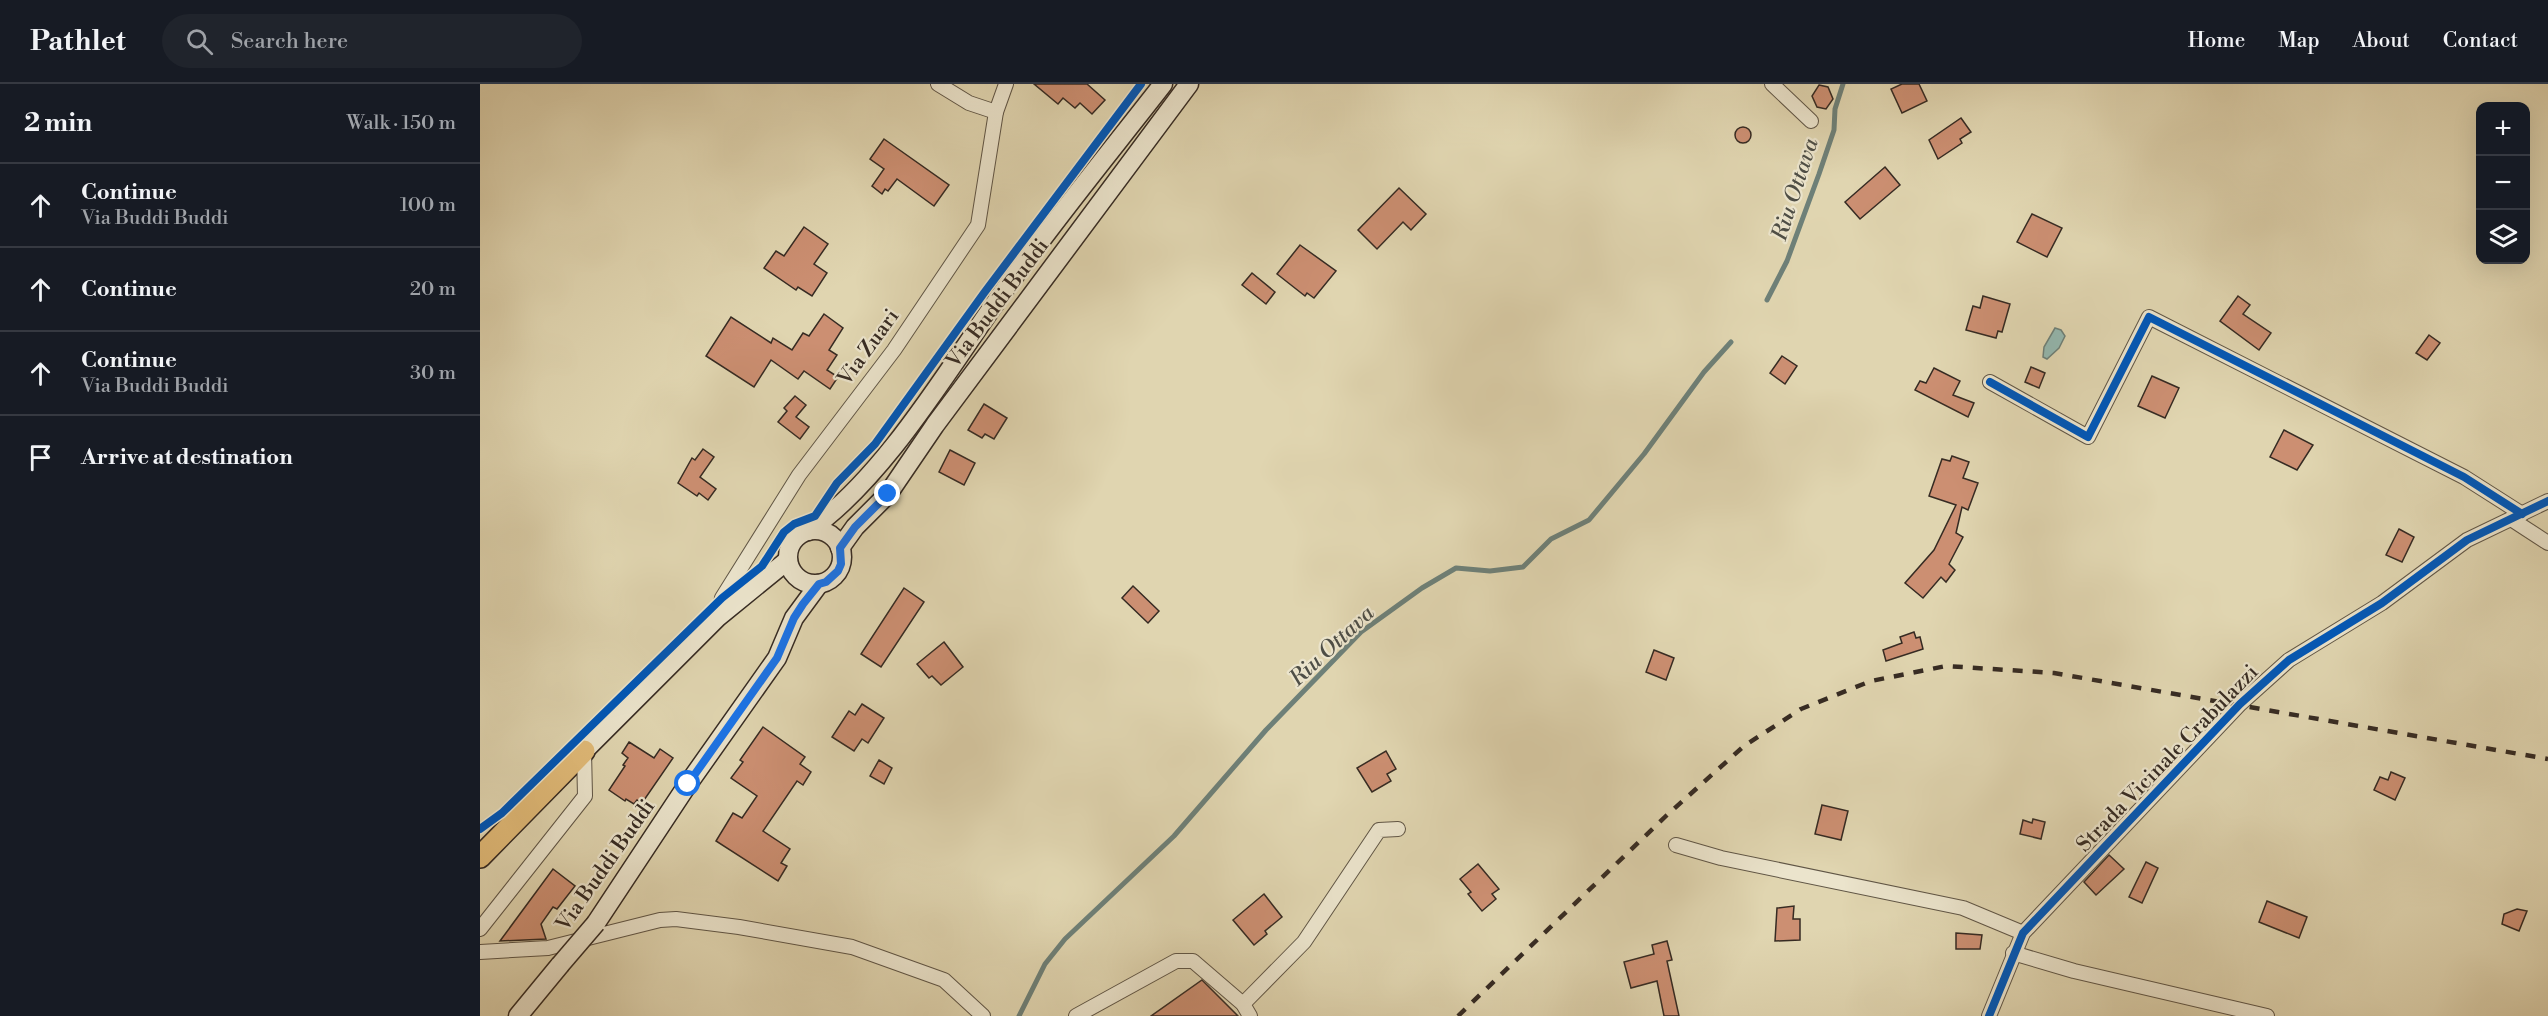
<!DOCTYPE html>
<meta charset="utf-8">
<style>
:root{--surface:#171b24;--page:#20242c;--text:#f1f3f6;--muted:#9ea1a6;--line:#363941}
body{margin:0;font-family:"Libre Bodoni",serif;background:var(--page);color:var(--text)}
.controls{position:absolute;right:18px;top:18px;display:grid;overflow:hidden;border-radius:12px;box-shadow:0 6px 24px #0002}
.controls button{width:54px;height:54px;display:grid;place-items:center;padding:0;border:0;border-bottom:2px solid var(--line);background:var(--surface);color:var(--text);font:30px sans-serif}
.stop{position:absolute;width:18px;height:18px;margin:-14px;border:4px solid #1a73e8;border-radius:50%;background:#fff}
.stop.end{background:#1a73e8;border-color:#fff;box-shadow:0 2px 6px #0008}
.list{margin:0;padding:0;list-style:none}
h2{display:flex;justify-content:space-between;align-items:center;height:78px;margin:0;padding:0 24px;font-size:26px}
h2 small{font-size:20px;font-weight:400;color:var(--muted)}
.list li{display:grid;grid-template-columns:39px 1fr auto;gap:18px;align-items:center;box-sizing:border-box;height:84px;padding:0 24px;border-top:2px solid var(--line)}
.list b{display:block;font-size:22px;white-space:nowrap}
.list p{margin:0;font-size:20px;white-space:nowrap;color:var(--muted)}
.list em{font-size:20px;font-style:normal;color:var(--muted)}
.icon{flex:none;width:33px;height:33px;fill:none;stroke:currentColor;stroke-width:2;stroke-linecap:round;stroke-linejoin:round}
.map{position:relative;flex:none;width:2068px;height:932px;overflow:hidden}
header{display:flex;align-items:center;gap:36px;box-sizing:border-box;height:84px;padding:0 30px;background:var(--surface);border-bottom:2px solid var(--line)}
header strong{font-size:28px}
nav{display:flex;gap:33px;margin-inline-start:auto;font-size:21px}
.search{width:420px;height:54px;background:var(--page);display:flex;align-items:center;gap:15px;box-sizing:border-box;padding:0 21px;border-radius:33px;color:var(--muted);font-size:22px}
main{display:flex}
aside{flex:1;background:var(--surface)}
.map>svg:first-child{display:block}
.water{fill:#94b8b0;stroke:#6e8078;stroke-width:1.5}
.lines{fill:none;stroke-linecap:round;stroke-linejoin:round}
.stream{stroke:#6e8078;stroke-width:5}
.building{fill:#cc8f72;stroke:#362b23;stroke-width:1.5}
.street-casing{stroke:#605646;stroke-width:16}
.secondary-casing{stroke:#362b23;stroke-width:21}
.primary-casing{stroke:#362b23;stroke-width:24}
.path{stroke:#362b23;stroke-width:3;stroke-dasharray:1.5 3;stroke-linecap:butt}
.street{stroke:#ebe4cc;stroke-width:14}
.secondary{stroke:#ebe4cc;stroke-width:18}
.primary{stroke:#e0ba78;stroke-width:21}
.rail{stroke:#362b23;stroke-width:4.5;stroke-dasharray:10 10;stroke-linecap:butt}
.secondary-bridge-casing{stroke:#362b23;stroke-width:21;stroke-linecap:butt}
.secondary-bridge{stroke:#ebe4cc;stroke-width:18}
.cycleway-casing{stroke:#ebe4cc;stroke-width:11}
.cycleway{stroke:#0057b8;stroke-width:8}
.route{stroke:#1a73e8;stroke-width:8}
.labels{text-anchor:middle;stroke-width:4.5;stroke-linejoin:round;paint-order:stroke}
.street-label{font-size:21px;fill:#362b23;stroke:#ebe4cc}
.water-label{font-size:22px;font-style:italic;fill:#4e4e46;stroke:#ebe4cc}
</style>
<header>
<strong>Pathlet</strong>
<div class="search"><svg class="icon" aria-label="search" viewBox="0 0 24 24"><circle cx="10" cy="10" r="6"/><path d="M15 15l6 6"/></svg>Search here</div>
<nav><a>Home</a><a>Map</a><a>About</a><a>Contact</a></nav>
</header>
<main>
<aside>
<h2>2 min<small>Walk · 150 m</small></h2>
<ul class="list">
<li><svg class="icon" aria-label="ahead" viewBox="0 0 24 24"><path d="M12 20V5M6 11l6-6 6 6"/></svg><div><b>Continue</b><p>Via Buddi Buddi</p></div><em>100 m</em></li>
<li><svg class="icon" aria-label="ahead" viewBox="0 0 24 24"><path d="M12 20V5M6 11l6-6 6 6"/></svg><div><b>Continue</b></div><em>20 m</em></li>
<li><svg class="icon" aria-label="ahead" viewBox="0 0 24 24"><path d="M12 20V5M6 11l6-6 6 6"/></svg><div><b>Continue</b><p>Via Buddi Buddi</p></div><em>30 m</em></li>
<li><svg class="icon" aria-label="arrive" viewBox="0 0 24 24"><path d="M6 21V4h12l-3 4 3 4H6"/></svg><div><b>Arrive at destination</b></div></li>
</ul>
</aside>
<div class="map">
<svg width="2068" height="932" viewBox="0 0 2068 932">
<rect width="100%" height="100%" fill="#e0d5b0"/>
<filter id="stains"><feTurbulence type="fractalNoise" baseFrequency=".00333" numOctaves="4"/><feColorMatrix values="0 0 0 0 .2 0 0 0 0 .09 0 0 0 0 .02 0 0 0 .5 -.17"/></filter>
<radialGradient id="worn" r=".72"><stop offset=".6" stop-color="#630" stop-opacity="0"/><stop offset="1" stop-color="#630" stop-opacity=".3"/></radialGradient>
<!-- water -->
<path class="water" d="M1575,244L1581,246L1585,252L1579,264L1567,275L1563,273L1564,263Z"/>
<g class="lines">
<!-- stream -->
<g class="stream">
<path d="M1287,216L1307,177L1339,90L1354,46L1355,25L1363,0"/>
<path d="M539,932L565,880L585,855L694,752L786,646L881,548L942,504L976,484L1010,487L1043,483L1071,455L1109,436L1164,370L1224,288L1251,258"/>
</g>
</g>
<!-- building -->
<g class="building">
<path d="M554,0H607L625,16L612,30L600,19L595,24L583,14L578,20Z"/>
<path d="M1422,0H1439L1447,17L1422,29L1411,5Z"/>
<path d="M1339,1L1348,3L1353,15L1346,25L1337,23L1332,12Z"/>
<path d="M1481,34L1491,48L1480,55L1482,59L1458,75L1449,56Z"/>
<circle cx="1263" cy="51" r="8"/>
<path d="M404,55L469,101L454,122L417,95L408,107L405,105L402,110L392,102L404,85L390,75Z"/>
<path d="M1405,83L1420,101L1380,135L1365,118Z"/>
<path d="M919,104L946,130L931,146L923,138L897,165L878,146Z"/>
<path d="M1552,130L1582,144L1567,173L1537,158Z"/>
<path d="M324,143L348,160L334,180L347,189L332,212L318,203L316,206L284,184L296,167L304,172Z"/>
<path d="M820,161L856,187L834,214L827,209L825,212L797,190Z"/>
<path d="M772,189L795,208L786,220L762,201Z"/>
<path d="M1503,212L1530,220L1522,248L1518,247L1516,254L1486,246L1493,222L1500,224Z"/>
<path d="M1758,212L1770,221L1763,230L1791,249L1779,266L1740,237Z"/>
<path d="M344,230L363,244L349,266L357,271L347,286L358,293L350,305L324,287L318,295L291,276L274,303L226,272L251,233L291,259L293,254L312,266L323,249L329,252Z"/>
<path d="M1949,251L1960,259L1947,276L1936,269Z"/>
<path d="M1302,272L1317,282L1305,300L1290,289Z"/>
<path d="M1551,283L1565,289L1559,304L1545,298Z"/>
<path d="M1454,284L1480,297L1473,311L1494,319L1488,333L1435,306L1440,297L1446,299Z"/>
<path d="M1672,292L1699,304L1685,334L1658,322Z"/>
<path d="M315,312L326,321L316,333L329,343L320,355L298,338L307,327L304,324Z"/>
<path d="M504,320L527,334L514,355L505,350L502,354L488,346Z"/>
<path d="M1804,346L1833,361L1817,386L1790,373Z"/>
<path d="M223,365L234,373L220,393L236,405L228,416L219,409L217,412L198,399L212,374L215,376Z"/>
<path d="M470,366L495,379L484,401L459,388Z"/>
<path d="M1472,372L1489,378L1483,394L1498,399L1488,426L1482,423L1476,449L1483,453L1469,480L1475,486L1466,498L1461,493L1443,514L1425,499L1454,466L1476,421L1449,412L1462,375L1470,377Z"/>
<path d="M1919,445L1934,453L1922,478L1906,471Z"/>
<path d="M653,502L679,527L668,539L642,514Z"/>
<path d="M424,504L444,518L401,583L381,570Z"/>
<path d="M1434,548L1436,554L1440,553L1443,565L1406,577L1403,566L1422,559L1420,553Z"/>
<path d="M464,558L483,583L461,601L452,592L449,594L437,580Z"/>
<path d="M1174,566L1194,574L1186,596L1166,588Z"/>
<path d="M382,620L404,634L388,659L382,655L374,667L352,653L369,627L375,631Z"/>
<path d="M283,643L325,673L320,680L331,688L323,701L317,697L283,747L310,765L301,779L307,782L298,797L236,757L253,729L262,734L277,712L251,694L263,678L260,676Z"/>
<path d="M149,658L174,674L180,665L193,674L162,719L157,716L154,720L146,715L145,717L129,706L145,682L143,681L148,674L142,669Z"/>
<path d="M906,667L916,685L907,690L911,697L892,708L877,684Z"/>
<path d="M399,676L412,684L404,700L390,692Z"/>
<path d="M1911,688L1925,694L1915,716L1894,706L1900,693L1908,696Z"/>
<path d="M1342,721L1368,727L1361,756L1335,750Z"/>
<path d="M1553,735L1565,738L1561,755L1540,750L1543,736L1552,739Z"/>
<path d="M1629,771L1644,785L1616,811L1604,798Z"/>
<path d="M1666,778L1678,784L1662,819L1649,813Z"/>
<path d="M998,780L1019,805L1012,810L1016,815L1002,827L988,810L991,808L980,795Z"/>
<path d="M73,785L95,802L77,825L73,823L61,840L66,855L20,857Z"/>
<path d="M784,810L802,833L785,847L787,850L774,861L753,836Z"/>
<path d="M1787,817L1827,833L1819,854L1779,838Z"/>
<path d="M1314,822L1313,835H1320V856L1295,857L1297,824Z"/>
<path d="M2037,825L2047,827L2039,847L2022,840L2024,830Z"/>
<path d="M1476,849L1502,851L1500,865H1476Z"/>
<path d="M1187,857L1192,876L1187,877L1199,932H1184L1177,897L1151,904L1144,878L1174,870L1172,861Z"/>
<path d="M722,896L758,932H671Z"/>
</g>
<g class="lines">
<defs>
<g id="street">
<path d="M458,0L489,19L516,28"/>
<path d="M1292,0L1331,37"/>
<path d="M1510,298L1608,353L1669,233L1984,393L2042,430"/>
<path d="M2031,435L2068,459"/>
<path d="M238,533L242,514L319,391L414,266L498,141L516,28L526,0"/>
<path d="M1196,761L1241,774L1483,824L1543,849"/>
<path d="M0,845L105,712L104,667"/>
<path d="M0,868L68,864L180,836L196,835L259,843L372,863L464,896L503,932"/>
<path d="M1533,869L1594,887L1787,932"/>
<path d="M763,920L824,858L899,746L918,745"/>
<path d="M596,932L696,877H713L763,920L770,932"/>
<path d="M1509,932L1543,849L1760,620L1809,576L1902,519L1987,456L2068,417"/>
</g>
<g id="secondary">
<circle cx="335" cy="473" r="27"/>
<path d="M328,447C405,394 470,282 525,205C575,135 630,68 683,0"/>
<path d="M360,464L375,443L408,410L455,341L709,0"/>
<path d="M104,667L238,533L308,476"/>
<path d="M116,839L208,700L297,574L314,534L339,500"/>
<path d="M38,932L80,881"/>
</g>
<path id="primary" d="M0,773L104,667"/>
</defs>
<!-- street casing -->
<use href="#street" class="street-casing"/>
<!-- secondary casing -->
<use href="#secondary" class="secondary-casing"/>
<!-- primary casing -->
<use href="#primary" class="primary-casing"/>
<!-- path -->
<path class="path" d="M293,466L299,455L311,443"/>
<!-- street -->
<use href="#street" class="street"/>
<!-- secondary -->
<use href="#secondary" class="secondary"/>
<!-- primary -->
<use href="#primary" class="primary"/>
<!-- rail -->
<path class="rail" d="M978,932L1187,731L1264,662L1321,625L1391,597L1466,582L1574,589L2068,675"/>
<defs>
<path id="secondary-bridge" d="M80,881L116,839"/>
</defs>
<!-- secondary-bridge casing -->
<use href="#secondary-bridge" class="secondary-bridge-casing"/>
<!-- secondary-bridge -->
<use href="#secondary-bridge" class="secondary-bridge"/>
<defs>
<g id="cycleway">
<path d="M1510,298L1608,353L1669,233L1984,393L2042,430"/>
<path d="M0,745L22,729L242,514L282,482L304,448L314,440L335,432L357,399L395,360L504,209L661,0"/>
<path d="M1509,932L1543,849L1760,620L1809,576L1902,519L1987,456L2068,417"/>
</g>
</defs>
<!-- cycleway casing -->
<use href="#cycleway" class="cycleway-casing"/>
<!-- cycleway -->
<use href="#cycleway" class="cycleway"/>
</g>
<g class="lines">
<!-- route -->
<path class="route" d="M208,700L297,574L314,534L323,520L339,500L346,498L358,487L361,480L360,464L375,443L408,410"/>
</g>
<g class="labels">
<!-- street labels -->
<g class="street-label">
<text transform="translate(517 219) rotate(-53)" y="7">Via Buddi Buddi</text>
<text transform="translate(388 263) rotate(-54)" y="7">Via Zuari</text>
<text transform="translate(1687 674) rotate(-46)" y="7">Strada Vicinale Crabulazzi</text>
<text transform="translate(125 781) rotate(-55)" y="7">Via Buddi Buddi</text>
</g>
<!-- water labels -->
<g class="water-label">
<text transform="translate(1314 105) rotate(-72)" y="8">Riu Ottava</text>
<text transform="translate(851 561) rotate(-43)" y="8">Riu Ottava</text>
</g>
</g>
<rect width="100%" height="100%" filter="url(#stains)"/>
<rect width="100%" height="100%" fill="url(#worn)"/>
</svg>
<div class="controls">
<button>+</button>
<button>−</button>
<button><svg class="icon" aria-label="layers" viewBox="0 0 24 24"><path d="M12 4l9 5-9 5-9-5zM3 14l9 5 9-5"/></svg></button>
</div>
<div class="stop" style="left:208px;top:700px"></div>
<div class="stop end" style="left:408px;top:410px"></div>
</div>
</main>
